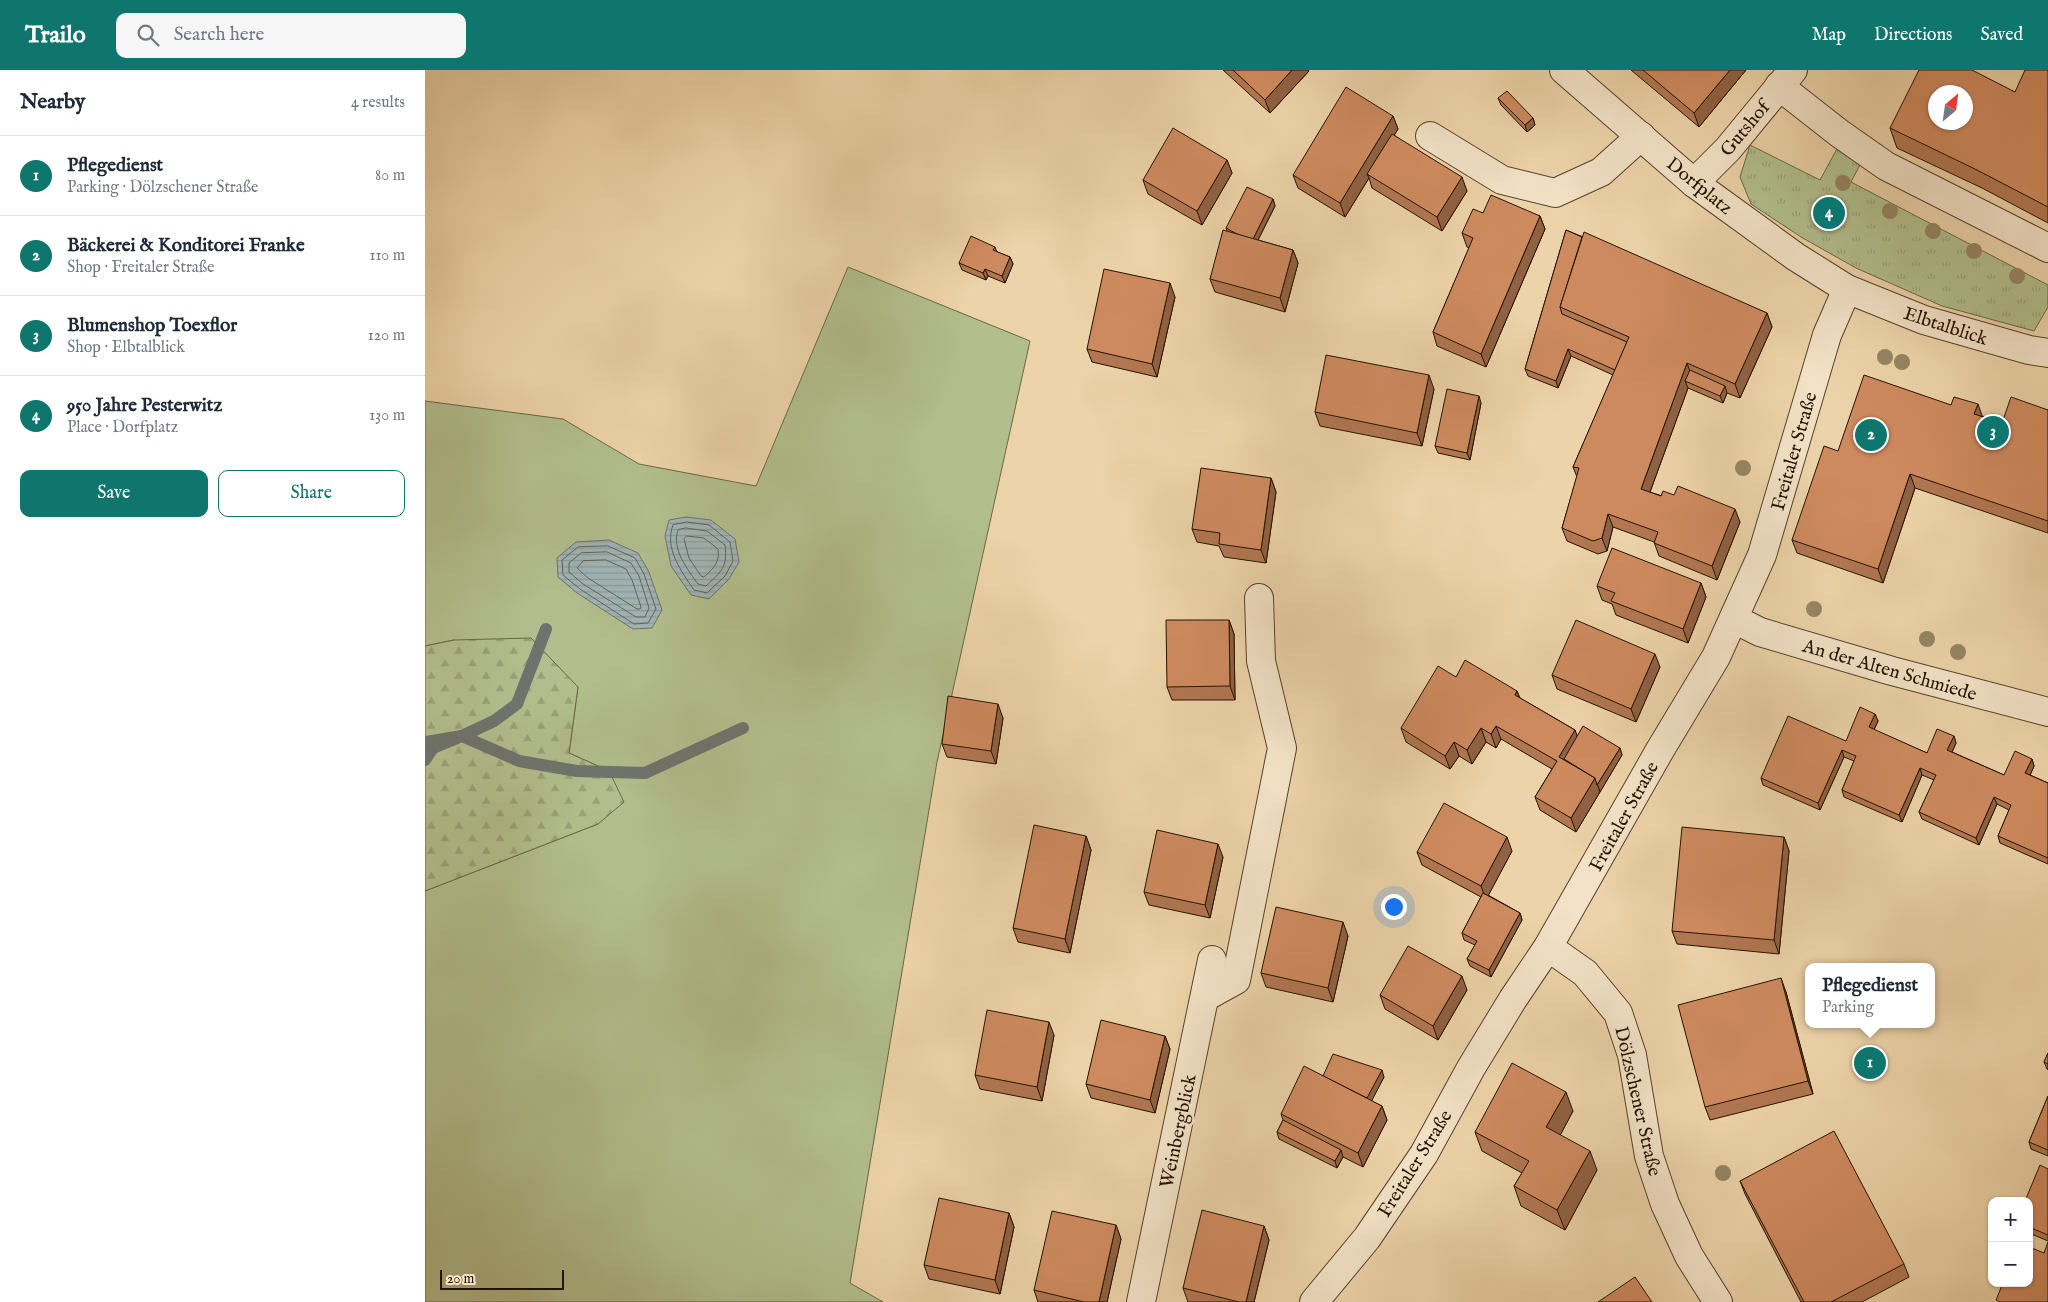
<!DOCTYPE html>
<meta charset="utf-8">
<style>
:root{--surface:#fff;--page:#f6f6f7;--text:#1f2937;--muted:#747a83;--line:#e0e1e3;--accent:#0f766e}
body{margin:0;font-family:"IM FELL English",serif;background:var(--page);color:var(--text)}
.controls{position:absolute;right:15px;bottom:15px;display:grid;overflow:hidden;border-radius:10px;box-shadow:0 1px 4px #0004}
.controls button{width:45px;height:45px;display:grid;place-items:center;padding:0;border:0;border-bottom:1px solid var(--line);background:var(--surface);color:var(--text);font:25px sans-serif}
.compass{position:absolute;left:1503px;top:15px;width:45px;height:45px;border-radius:50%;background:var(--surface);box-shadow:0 1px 4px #0004;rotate:29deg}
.scale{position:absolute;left:15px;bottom:12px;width:124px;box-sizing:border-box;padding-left:5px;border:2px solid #241300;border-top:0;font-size:14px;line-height:18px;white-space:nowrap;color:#241300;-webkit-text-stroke:4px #f3e2c7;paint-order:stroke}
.you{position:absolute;left:968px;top:836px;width:18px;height:18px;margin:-12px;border:4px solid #fff;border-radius:50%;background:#1a73e8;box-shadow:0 0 0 8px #1a73e833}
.badge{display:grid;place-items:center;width:32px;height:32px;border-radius:50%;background:var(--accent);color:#fff;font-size:16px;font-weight:700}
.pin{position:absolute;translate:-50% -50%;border:2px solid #fff;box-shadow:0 1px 5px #0006}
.popup{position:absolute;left:1380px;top:893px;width:130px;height:65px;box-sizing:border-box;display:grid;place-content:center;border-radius:10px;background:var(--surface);filter:drop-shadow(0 1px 4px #0005);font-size:16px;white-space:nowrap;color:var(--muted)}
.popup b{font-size:19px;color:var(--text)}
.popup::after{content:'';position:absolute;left:50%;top:100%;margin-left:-10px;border:10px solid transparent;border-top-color:var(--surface)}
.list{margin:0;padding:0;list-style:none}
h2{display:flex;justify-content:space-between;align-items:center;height:65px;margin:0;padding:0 20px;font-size:21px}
h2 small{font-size:16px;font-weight:400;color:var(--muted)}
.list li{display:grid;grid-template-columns:32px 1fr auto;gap:15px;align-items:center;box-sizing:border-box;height:80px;padding:0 20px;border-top:1px solid var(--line)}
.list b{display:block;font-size:19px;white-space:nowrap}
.list p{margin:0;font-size:16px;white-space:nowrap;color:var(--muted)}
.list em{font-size:16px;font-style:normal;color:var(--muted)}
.actions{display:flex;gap:10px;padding:15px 20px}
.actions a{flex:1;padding:11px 0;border:1px solid var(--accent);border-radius:10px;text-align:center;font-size:18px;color:var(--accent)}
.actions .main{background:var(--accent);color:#fff}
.icon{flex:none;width:28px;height:28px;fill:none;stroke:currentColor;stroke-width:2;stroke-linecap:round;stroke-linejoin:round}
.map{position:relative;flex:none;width:1623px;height:1232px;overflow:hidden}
header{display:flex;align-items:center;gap:30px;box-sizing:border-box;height:70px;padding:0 25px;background:var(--accent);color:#fff}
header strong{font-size:24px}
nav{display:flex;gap:28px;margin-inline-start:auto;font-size:18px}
.search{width:350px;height:45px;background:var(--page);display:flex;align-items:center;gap:12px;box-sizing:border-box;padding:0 18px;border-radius:10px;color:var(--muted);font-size:19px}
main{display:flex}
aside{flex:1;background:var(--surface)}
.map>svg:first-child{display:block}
.grass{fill:#b2be8d;stroke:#6b6846}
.forest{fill:url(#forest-firs);stroke:#6b6846}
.park{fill:url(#park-tufts);stroke:#6b6846}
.water{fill:url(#water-rules);stroke:#6e746d}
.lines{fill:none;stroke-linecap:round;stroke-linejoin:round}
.shore{stroke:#62645a;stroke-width:1}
.stream{stroke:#6e746d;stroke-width:12}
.minor-casing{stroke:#56432a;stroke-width:30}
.minor{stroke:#f3e2c7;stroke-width:28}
.tree{fill:#968563}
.wall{fill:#b17752;stroke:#241300}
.shaded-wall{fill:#906142;stroke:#241300}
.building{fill:#ce8a5f;stroke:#241300;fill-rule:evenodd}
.labels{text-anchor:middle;stroke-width:5;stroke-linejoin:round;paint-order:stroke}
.street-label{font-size:19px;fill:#241300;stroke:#f3e2c7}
</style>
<header>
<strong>Trailo</strong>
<div class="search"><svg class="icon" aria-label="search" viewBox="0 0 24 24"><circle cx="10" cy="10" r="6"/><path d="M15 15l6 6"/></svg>Search here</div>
<nav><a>Map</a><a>Directions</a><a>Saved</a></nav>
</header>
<main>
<aside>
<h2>Nearby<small>4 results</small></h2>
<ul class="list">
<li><span class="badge">1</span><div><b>Pflegedienst</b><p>Parking · Dölzschener Straße</p></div><em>80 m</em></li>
<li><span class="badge">2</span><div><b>Bäckerei &amp; Konditorei Franke</b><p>Shop · Freitaler Straße</p></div><em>110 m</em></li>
<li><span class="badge">3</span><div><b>Blumenshop Toexflor</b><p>Shop · Elbtalblick</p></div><em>120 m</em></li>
<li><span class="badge">4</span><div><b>950 Jahre Pesterwitz</b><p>Place · Dorfplatz</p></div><em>130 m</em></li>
</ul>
<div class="actions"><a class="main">Save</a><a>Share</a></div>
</aside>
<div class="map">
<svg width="1623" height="1232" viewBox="0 0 1623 1232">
<defs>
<pattern id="forest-firs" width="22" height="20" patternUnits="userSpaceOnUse" patternTransform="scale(1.25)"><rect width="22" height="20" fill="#b2be8d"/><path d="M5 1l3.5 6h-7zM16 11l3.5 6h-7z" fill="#99a278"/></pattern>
<pattern id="park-tufts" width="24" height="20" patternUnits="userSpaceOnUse" patternTransform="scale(1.25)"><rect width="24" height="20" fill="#b2be8d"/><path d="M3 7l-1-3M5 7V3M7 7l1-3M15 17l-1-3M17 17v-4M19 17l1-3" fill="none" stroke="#99a278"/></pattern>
<pattern id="water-rules" width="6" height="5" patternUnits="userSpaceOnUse" patternTransform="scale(1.25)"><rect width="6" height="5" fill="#a0b4b5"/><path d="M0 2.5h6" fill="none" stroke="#8a9a9a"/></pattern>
</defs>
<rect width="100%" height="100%" fill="#edd3a9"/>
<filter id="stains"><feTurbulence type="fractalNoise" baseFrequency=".004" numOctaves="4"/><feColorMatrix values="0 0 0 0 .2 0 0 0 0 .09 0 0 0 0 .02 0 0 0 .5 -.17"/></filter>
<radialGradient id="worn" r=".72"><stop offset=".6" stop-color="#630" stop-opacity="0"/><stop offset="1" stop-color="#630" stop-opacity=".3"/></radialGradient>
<!-- grass -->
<path class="grass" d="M423,197L605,271L512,692L425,1213L458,1232H0V821L173,754L184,701L144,683L153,617L29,570L0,576V331L138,349L214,394L331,416Z"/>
<!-- forest -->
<path class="forest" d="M106,568L153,617L144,683L184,701L199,732L173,754L0,821V576L29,570Z"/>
<!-- park -->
<path class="park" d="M1325,75L1395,110L1413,77L1437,91L1426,112L1623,215V237L1609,261L1517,236L1431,198L1376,167L1326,134L1315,107Z"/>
<!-- water -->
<g class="water">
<path d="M261,447L286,450L310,469L314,492L304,509L284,529L266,525L246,496L240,466L244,450Z"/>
<path d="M184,470L213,483L224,502L237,540L227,558L208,559L152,523L133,507L132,488L151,472Z"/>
</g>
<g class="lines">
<!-- shore -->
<g class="shore">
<path d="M262,452L284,455L305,472L308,491L300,506L282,523L269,520C256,501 239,478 248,455Z"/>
<path d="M261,458L282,461L300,475C303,497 296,502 281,516L273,514C263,500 246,479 253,460Z"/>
<path d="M262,466L279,468L293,479C295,492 289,498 279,507L276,506L264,488L259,469Z"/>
<path d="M183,476L210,488L219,504L231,539L223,553L209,554L155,519L138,505L137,490L153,477Z"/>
<path d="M182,482L206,493L214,506L224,538L220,547H211L158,514L144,502V493L156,483Z"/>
<path d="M181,490L201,499L207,510L216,537L215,539H212L163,508L152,498L158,491Z"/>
</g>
<!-- stream -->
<g class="stream">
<path d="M0,672L37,666L69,651L92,634L121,559"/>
<path d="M0,690L8,678L37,666L94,691L152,701L220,703L318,658"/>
</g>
<defs>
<g id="minor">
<path d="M1139,0L1269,113L1371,187L1422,219L1499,250L1604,280L1623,283"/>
<path d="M1354,16L1414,63L1461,96L1623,178"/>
<path d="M1005,66L1077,110L1130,123L1176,102L1216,66"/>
<path d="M1269,113L1303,79L1368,0"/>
<path d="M1309,549L1335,562L1467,601L1623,642"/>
<path d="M1123,877L1160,903L1193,943L1207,985L1224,1086L1240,1134L1264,1186L1293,1232"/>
<path d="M780,927L811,910L857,678L836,591L834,528"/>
<path d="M716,1232L787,890"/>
<path d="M889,1232L942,1168L999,1084L1046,998L1088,929L1123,877L1235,680L1291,587L1337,485L1402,265L1422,219"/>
</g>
</defs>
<!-- minor casing -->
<use href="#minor" class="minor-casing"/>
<!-- minor -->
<use href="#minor" class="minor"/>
</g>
<!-- trees -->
<g class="tree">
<circle cx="1418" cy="113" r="8"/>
<circle cx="1465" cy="141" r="8"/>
<circle cx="1508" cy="161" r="8"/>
<circle cx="1549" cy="181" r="8"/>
<circle cx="1592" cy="206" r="8"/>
<circle cx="1460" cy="287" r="8"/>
<circle cx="1477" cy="292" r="8"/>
<circle cx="1318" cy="398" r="8"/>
<circle cx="1389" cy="539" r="8"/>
<circle cx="1502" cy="569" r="8"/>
<circle cx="1533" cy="582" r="8"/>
<circle cx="1298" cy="1103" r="8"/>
</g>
<!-- wall -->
<g class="wall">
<path d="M798,0H883L884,1L845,43Z"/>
<path d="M1206,0H1321L1274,57Z"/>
<path d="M1623,0V153L1557,118L1472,78L1465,58L1590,22Z"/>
<path d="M1073,28L1108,48L1110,55L1102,62L1076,35Z"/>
<path d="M968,46L973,59L969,65L1042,121L1017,161L947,118L944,108L920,147L873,118L868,105Z"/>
<path d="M802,90L807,103L777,155L723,124L718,110Z"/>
<path d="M848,129L850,136L833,170L868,180L873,193L860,242L790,222L785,209L802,161L801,158Z"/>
<path d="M1058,143L1115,146L1120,159L1061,297L1012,276L1008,262L1044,178L1042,177L1037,163Z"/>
<path d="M1141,160L1342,243L1347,257L1315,328L1302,323L1298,333L1263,318L1225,422L1315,452L1292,510L1234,486L1229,472L1188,457L1182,481L1173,484L1142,471L1137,458L1152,407L1148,397L1188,305L1146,286L1133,318L1103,306L1100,299Z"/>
<path d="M570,177L572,182L585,187L588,194L580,213L563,206L561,210L537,200L534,193Z"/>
<path d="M750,227L732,307L667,292L662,279Z"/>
<path d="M1009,319L997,376L895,356L890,342Z"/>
<path d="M1056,333L1045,390L1013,383L1010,376Z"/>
<path d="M1526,335L1577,353L1623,340V463L1490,418L1458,513L1372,483L1367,470L1413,381Z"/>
<path d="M846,408L851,422L841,493L799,487L794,476L772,472L767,459Z"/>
<path d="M1276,513L1281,527L1263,573L1191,545L1187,534L1177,530L1172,516Z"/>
<path d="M804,550L809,564L810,630H747L742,617Z"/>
<path d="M1235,597L1211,652L1132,619L1127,605Z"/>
<path d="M1031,607L1092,621L1095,628L1150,660L1152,667L1195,678L1197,685L1151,762L1115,740L1110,727L1127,699L1076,669L1071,678L1061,672L1047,694L1034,686L1025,699L981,672L976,658Z"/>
<path d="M1450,644L1453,651L1449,660L1502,683L1529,666L1531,673L1527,682L1579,705L1607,689L1609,696L1605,705L1623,713V794L1575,773L1573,766L1584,740L1572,734L1554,775L1497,749L1494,742L1509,710L1497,705L1477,752L1419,727L1417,720L1429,691L1419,687L1395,740L1338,715L1336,708L1421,671Z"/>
<path d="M578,648L571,694L522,687L517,674Z"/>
<path d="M661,766L666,780L645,883L593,872L588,858Z"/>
<path d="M1359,767L1364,781L1354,884L1252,874L1247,861Z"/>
<path d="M1087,781L1063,825L1095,843L1097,850L1066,907L1045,896L1042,889L1050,875L1039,870L1037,863L1056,827L997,795L992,782Z"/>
<path d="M798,787L785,848L724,835L719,822Z"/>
<path d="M923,866L908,932L841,917L836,903Z"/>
<path d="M1042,920L1013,970L960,939L955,925Z"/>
<path d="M1361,922L1388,1024L1285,1050L1280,1037Z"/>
<path d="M629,965L617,1031L555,1019L550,1005Z"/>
<path d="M740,966L745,979L730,1043L666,1028L661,1014Z"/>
<path d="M1623,983V1000L1622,999L1619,992Z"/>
<path d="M898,1006L959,1007L946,1031L957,1036L962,1050L938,1097L918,1087L912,1098L854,1069L852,1062L858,1050L856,1044Z"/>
<path d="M1623,1026V1086L1606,1079L1604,1072Z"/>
<path d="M1148,1041L1135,1065L1172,1100L1140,1160L1096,1136L1089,1116L1097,1103L1057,1081L1050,1062Z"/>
<path d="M1623,1099V1171L1604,1163V1131Z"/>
<path d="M1315,1111L1479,1194L1484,1207L1437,1232H1376L1320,1124Z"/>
<path d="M584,1143L589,1157L575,1224L504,1209L499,1195Z"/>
<path d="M691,1155L696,1169L682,1232H613L609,1220Z"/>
<path d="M839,1156L844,1170L829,1232H763L758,1218Z"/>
</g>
<!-- shaded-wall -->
<g class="shaded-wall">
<path d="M867,0H883L884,1L845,43L840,30Z"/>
<path d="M1305,0H1321L1274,57L1269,43Z"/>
<path d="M968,46L973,59L945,106L942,104L944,108L920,147L915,133Z"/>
<path d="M1108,48L1110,55L1102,62L1100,55Z"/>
<path d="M802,90L807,103L777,155L772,141Z"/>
<path d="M1037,107L1042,121L1017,161L1012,147Z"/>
<path d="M848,129L850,136L829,178L827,171Z"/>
<path d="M1115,146L1120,159L1061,297L1056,284Z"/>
<path d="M868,180L873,193L860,242L855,228Z"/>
<path d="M585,187L588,194L580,213L577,206Z"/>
<path d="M560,199L563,206L561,210L558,203Z"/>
<path d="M745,213L750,227L732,307L727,294Z"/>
<path d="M1342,243L1347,257L1315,328L1310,314Z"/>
<path d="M1143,279L1146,286L1133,318L1131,311Z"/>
<path d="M1262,293L1267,307L1260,311L1263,318L1221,433L1216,419Z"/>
<path d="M1004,305L1009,319L997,376L992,363Z"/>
<path d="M1300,316L1302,323L1298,333L1295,326Z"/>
<path d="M1054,326L1056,333L1045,390L1042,383Z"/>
<path d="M1553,334L1558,348L1549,344Z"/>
<path d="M1485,404L1490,418L1458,513L1453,499Z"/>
<path d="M846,408L851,422L841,493L836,480Z"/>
<path d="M1310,439L1315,452L1292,510L1287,496Z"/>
<path d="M1183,444L1188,457L1182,481L1177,468Z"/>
<path d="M1276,513L1281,527L1263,573L1258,559Z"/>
<path d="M804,550L809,564L810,630L805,616Z"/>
<path d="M1230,584L1235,597L1211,652L1206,639Z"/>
<path d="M1092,621L1097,635L1090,625Z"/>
<path d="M573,634L578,648L571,694L566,681Z"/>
<path d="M1450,644L1453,651L1447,664L1444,657Z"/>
<path d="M1071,656L1076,669L1071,678L1066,664Z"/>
<path d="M1056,658L1061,672L1047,694L1042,680Z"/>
<path d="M1150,660L1155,674L1141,696L1134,687Z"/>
<path d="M1529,666L1531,673L1525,687L1522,680Z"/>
<path d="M1029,672L1034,686L1025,699L1020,686Z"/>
<path d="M1195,678L1197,685L1175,722L1172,715Z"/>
<path d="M1417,680L1419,687L1395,740L1393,733Z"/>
<path d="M1607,689L1609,696L1603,710L1600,703Z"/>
<path d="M1495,698L1497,705L1477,752L1474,745Z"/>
<path d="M1170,708L1175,722L1151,762L1146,748Z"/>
<path d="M1569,727L1572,734L1554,775L1551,768Z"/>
<path d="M661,766L666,780L645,883L640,869Z"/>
<path d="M1082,767L1087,781L1061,830L1056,816Z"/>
<path d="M1359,767L1364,781L1354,884L1349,870Z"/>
<path d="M793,774L798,787L785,848L780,835Z"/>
<path d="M1095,843L1097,850L1066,907L1064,900Z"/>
<path d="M918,852L923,866L908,932L903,918Z"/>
<path d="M1037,906L1042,920L1013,970L1008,956Z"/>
<path d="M1356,908L1361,922L1388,1024L1383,1011Z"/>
<path d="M624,952L629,965L617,1031L612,1017Z"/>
<path d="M740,966L745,979L730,1043L725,1030Z"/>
<path d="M957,1000L959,1007L942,1040L939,1032Z"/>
<path d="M1141,1022L1148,1041L1129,1077L1121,1057Z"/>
<path d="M957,1036L962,1050L938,1097L933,1083Z"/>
<path d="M916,1080L918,1087L912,1098L910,1091Z"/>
<path d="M1165,1081L1172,1100L1140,1160L1132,1140Z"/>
<path d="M584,1143L589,1157L575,1224L570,1210Z"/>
<path d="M691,1155L696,1169L682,1232H674Z"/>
<path d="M839,1156L844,1170L829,1232H821Z"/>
</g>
<!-- building -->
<g class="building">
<path d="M808,0H867L840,30Z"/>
<path d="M1218,0H1305L1269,43Z"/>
<path d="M1494,0H1547L1590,22L1600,0H1623V137L1550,99L1465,58ZM1510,22H1540V52H1510Z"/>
<path d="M921,17L968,46L915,133L868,105Z"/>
<path d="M1082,21L1108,48L1100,55L1073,28Z"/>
<path d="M748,58L802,90L772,141L718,110Z"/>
<path d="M967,64L1037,107L1012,147L942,104Z"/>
<path d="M822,117L848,129L828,169L814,165L801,158Z"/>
<path d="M1066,125L1115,146L1056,284L1008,262L1048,168L1037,163L1048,139L1058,143Z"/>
<path d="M798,160L868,180L855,228L785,209Z"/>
<path d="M1141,160L1157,167L1135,237L1137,244L1202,272L1190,300L1143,279L1131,311L1100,299Z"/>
<path d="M1159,162L1342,243L1310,314L1262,293L1216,419L1236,426L1238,421L1249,425L1253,416L1310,439L1287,496L1229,473L1233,462L1183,444L1177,468L1168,471L1137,458L1154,398L1148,397L1204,267L1135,237Z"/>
<path d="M546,166L570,177L568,180L585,187L577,206L560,199L558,203L534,193Z"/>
<path d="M679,199L745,213L727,294L662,279Z"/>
<path d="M901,285L1004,305L992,363L890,342Z"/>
<path d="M1265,300L1300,316L1295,326L1260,311Z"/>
<path d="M1439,305L1526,335L1529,327L1553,334L1549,344L1577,353L1586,327L1623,340V451L1485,404L1453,499L1367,470L1399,376L1413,381Z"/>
<path d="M1022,319L1054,326L1042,383L1010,376Z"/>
<path d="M776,398L846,408L836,480L794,474L795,463L767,459Z"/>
<path d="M1187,478L1276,513L1258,559L1186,531L1190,523L1172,516Z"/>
<path d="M741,550H804L805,616L742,617Z"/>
<path d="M1151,550L1230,584L1206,639L1127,605Z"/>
<path d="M1040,590L1092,621L1090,625L1150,660L1134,687L1170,708L1146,748L1110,727L1132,691L1071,656L1066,664L1056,658L1042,680L1029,672L1020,686L976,658L1013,596L1031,607Z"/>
<path d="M523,626L573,634L566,681L517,674Z"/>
<path d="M1435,637L1450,644L1444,657L1502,683L1512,659L1529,666L1522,680L1579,705L1590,681L1607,689L1600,703L1623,713V788L1573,766L1586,735L1569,727L1551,768L1494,742L1511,705L1495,698L1474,745L1417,720L1431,686L1417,680L1393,733L1336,708L1363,646L1421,671Z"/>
<path d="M1158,656L1195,678L1172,715L1170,708L1139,689Z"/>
<path d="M1019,733L1082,767L1056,816L992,782Z"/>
<path d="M609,755L661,766L640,869L588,858Z"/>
<path d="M1257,757L1359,767L1349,870L1247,861Z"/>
<path d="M732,760L793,774L780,835L719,822Z"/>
<path d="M1058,823L1095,843L1064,900L1042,889L1052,871L1037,863Z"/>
<path d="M851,837L918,852L903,918L836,903Z"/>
<path d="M983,876L1037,906L1008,956L955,925Z"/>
<path d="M1356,908L1383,1011L1280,1037L1253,935Z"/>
<path d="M562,940L624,952L612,1017L550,1005Z"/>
<path d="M676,950L740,966L725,1030L661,1014Z"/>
<path d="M1623,983V994L1619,992Z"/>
<path d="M908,984L957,1000L942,1028L898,1006Z"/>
<path d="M1087,993L1141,1022L1121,1057L1165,1081L1132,1140L1089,1116L1104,1091L1050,1062Z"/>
<path d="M879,996L957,1036L933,1083L856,1044Z"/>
<path d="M1623,1026V1080L1604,1072Z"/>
<path d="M858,1050L916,1080L910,1091L852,1062Z"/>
<path d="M1409,1061L1479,1194L1406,1232H1379L1315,1111Z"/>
<path d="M1615,1095L1623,1099V1165L1604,1157V1131H1600Z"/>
<path d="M514,1128L584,1143L570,1210L499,1195Z"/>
<path d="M777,1140L839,1156L821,1232H814L758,1218Z"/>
<path d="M627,1141L691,1155L674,1232H659L609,1220Z"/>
<path d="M1623,1172V1232H1575L1571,1230L1578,1213H1604V1177L1619,1183Z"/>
<path d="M1210,1207L1227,1232H1173Z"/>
</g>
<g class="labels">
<!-- street labels -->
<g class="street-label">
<text transform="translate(1319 58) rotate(-50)" y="7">Gutshof</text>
<text transform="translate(1275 115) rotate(39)" y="7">Dorfplatz</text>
<text transform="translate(1521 255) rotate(18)" y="7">Elbtalblick</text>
<text transform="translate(1368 381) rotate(-74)" y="7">Freitaler Straße</text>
<text transform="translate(1465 599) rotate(16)" y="7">An der Alten Schmiede</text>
<text transform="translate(1198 746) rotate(-61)" y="7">Freitaler Straße</text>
<text transform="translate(1214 1031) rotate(77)" y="7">Dölzschener Straße</text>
<text transform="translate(752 1061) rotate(-78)" y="7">Weinbergblick</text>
<text transform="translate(989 1093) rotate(-58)" y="7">Freitaler Straße</text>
</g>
</g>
<rect width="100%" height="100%" filter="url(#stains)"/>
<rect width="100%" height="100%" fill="url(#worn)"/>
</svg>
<div class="controls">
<button>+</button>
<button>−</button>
</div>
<svg class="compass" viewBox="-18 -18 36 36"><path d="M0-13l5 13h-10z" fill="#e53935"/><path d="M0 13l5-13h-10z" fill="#747a83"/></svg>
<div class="scale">20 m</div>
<div class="you"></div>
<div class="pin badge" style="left:1445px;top:993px">1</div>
<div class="popup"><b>Pflegedienst</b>Parking</div>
<div class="pin badge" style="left:1446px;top:365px">2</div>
<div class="pin badge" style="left:1568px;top:362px">3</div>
<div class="pin badge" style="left:1404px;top:143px">4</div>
</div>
</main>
